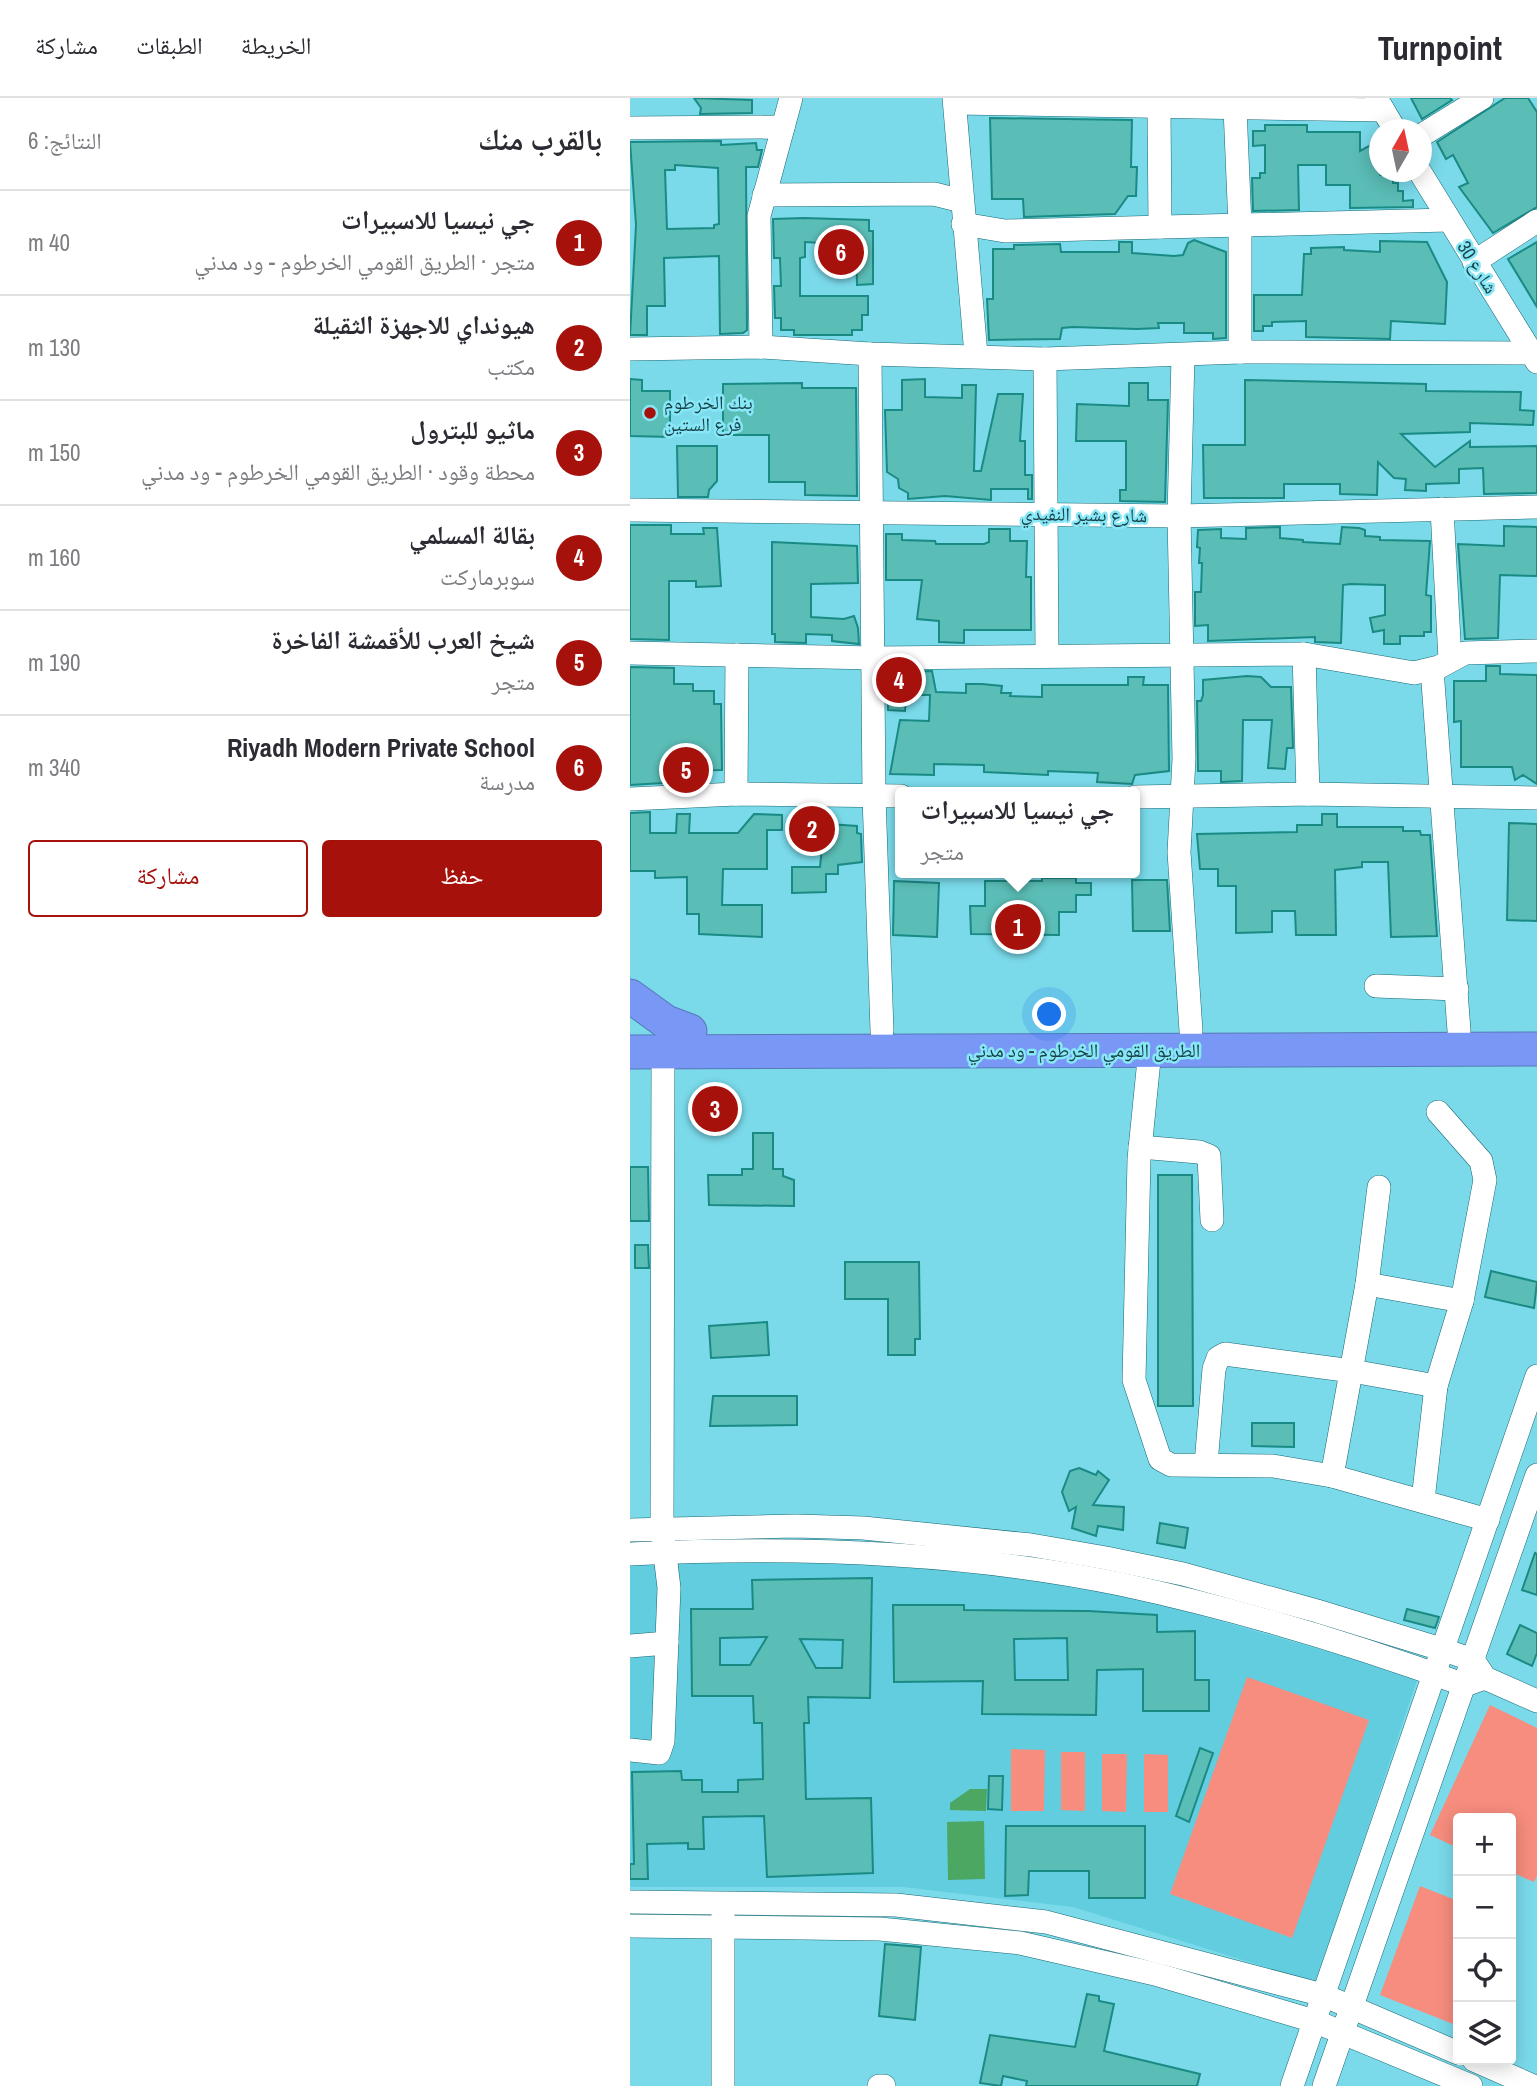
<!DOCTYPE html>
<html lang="ar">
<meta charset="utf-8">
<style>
:root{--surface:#fff;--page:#f2f2f3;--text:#2b2b33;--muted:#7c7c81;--line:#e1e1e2;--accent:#a6110c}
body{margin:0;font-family:"Archivo Narrow","Noto Naskh Arabic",sans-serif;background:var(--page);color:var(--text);direction:rtl}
.controls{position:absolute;right:21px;bottom:21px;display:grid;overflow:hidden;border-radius:7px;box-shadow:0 4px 18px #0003}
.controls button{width:63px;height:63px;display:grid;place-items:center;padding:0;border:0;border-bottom:2px solid var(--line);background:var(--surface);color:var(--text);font:35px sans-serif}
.compass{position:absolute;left:739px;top:21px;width:63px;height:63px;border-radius:50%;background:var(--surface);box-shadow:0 4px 18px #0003;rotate:9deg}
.you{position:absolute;left:420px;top:917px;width:24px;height:24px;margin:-18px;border:5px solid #fff;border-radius:50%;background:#1a73e8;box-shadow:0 0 0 10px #1a73e833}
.badge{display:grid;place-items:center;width:46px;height:46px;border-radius:50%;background:var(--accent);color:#fff;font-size:23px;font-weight:700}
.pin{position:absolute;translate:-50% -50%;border:4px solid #fff;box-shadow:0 2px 7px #0006}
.popup{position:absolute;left:265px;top:689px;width:245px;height:91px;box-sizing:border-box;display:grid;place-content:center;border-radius:7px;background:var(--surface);filter:drop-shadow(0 2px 5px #0005);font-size:23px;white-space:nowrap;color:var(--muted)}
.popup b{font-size:26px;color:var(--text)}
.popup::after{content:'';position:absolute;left:50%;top:100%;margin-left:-14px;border:14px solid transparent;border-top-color:var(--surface)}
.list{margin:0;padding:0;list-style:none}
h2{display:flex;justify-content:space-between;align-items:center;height:91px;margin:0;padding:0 28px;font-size:30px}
h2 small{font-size:23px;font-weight:400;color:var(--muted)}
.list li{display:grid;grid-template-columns:46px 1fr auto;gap:21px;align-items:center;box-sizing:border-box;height:105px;padding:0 28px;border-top:2px solid var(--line)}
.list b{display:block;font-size:26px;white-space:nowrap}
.list p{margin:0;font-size:23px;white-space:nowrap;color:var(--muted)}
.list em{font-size:23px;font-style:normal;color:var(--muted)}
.actions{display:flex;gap:14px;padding:21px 28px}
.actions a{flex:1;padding:16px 0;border:2px solid var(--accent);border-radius:7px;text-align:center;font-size:24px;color:var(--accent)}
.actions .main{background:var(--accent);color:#fff}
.icon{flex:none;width:38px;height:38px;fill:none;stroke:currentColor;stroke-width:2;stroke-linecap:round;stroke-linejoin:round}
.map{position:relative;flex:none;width:907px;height:1988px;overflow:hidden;direction:ltr}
header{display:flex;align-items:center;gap:42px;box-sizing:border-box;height:98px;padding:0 35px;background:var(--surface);border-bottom:2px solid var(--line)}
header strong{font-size:33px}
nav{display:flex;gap:38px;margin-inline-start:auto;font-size:24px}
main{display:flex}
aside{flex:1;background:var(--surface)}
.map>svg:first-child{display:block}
.built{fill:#62cddf}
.green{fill:#f78d7e}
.water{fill:#4ba761}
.building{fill:#5abdb6;stroke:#1a8a84;stroke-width:2;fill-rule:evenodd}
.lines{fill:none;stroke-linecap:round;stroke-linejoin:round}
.minor-casing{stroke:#176873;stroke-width:24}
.highway-casing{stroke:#5779b8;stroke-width:35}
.minor{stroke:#fff;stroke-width:23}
.highway{stroke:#7997f4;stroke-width:33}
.poi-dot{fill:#a6110c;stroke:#87e7f7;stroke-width:2.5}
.labels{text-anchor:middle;stroke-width:5;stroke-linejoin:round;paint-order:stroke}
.street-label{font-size:19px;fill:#184148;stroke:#87e7f7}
.poi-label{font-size:19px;fill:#184148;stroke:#87e7f7;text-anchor:start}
</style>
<header>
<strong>Turnpoint</strong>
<nav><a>الخريطة</a><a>الطبقات</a><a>مشاركة</a></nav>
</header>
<main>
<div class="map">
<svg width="907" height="1988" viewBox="0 0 907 1988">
<rect width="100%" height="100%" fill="#7adaea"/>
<!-- built -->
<path class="built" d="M41,1463L293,1467L465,1488L788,1579L686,1885L443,1809L273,1789H0V1464Z"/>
<!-- green -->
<g class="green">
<path d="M617,1579L739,1622L662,1840L540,1796Z"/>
<path d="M860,1607L907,1630V1778L904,1784L881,1774V1720H828V1750L800,1737Z"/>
<path d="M381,1651L415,1652L414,1713H381Z"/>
<path d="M431,1654H455V1713L431,1712Z"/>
<path d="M472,1656H497L496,1714L472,1713Z"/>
<path d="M514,1656L538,1657V1714H514Z"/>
<path d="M790,1788L828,1803V1928L750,1897Z"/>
</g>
<!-- water -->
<g class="water">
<path d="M340,1691H357L356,1713L320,1712V1705Z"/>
<path d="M354,1723L355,1781L318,1782L317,1724Z"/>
</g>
<!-- building -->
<g class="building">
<path d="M64,0L122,2V15L70,16L71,10Z"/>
<path d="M781,0H820L822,2L792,21Z"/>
<path d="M875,0H898L907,14V109L863,135L829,89L838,85L823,57L816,61L807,44Z"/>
<path d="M360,20L502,22L501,69H507L506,98H498L485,116L394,119L393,101H362Z"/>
<path d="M635,27H677V34H730V53L750,42V77H763V85H768V93H773V103L783,102V109L720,110V87H696V67H668L669,112L623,113L622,80H630V75H635V47L623,48V33H635Z"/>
<path d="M91,43V47L126,45L127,52H132L128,69H116L117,232L113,235L90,236L89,158L34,160L35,208H17V237H0L6,127L0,44ZM45,67L88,70L89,126L84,127V130L37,131L35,72H45Z"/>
<path d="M174,120L239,122V133H243V186L227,187L226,147L175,144V159L170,160V198H238V217H232V232H222V237H164V232H151V220H145L144,188H151L150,160H144L143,121Z"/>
<path d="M564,142L596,154V240L583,241V235H554V225H528L529,230L507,231L443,229L432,230L430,241L359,242L357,201H363V151H384V147L430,146L431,154H489V144H502V155L544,158L553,157L558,145Z"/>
<path d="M750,143L797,144L817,184L815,226L761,223L760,241L676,239V223L642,224V228H633V233H624V197H672L674,156H681V150L714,149V152L750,154Z"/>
<path d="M907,144V209L878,161Z"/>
<path d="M0,281L12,282V293H40V339L0,338Z"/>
<path d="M295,281V299L332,300V287H346L344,373H351L368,296H393L390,343H395V377H402V401H398V391H361V402L315,398L278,401V395L269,390L268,381L257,374L255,312H272V282Z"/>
<path d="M615,282L796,286V293L891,294L890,312L904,313L903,327L840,325V334L771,336L805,369L840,343V349L907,348V395L854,396L853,370L829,371V385L796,386V393L775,392L776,381L764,380L748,364L747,397L710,396V386H654V400H574L573,347H615Z"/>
<path d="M172,285V290H226L227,398L175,397V384H139V337H93V286Z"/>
<path d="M499,285H518V302H538L535,404L490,403V392H496V343H446L447,306L499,308Z"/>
<path d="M47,348H87V383L79,392L78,399H48Z"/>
<path d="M0,427H41V436H74L73,430H87L91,488L66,489V483H39V542L0,541Z"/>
<path d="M874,428L907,429V478L870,477L868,540L835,541L828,446L874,448Z"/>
<path d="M650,429V440L673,442V444L710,446L712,429L729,430L735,432V438L750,439V442L800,443L796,497L801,498V534H794V538H770V546H754V532L743,534L740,520L755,517V487L720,486L713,487L711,545L685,544V539L578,543V527L565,528V494H571L572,465H569L570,450L567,449L568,432L591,431V440L616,441V430Z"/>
<path d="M359,431H380V443H397L396,479H401V532H334V545L309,544V523L287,521L292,482H256V436H272V442L305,443L306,446H354L359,444Z"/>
<path d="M142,444L227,448L228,485L181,486V519L214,521L224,518L228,530L229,546L202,543V537L176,536V545L145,544V536H142Z"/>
<path d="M856,568H870V576L907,577V686L893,677L885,682L882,669H831V623L824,624V583H856Z"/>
<path d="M0,569L44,570V586H63V593H84V606H91L92,672L33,673V685L0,687Z"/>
<path d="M302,573L306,594L336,595V586H352L372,588L371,595H381L380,598L412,599V587H498V579H514L513,587H538L539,673L505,677L502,686L467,684L468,675L418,673V677L354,674V667L304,666V677L260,676L270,622L299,623L300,597H276L275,613L258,612V574Z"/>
<path d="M617,578L631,579L641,589H661L663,650H657L655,671L638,670L642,622H613L612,683L591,684V673H568L567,603H571L573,597V582Z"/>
<path d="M20,714V735H46L47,716H60L59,735H108L124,716L152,717V732H137V771H93L92,807H132V839L69,836V816H57V779L25,780V773H0V715Z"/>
<path d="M692,716H707V729H773V733H790L791,737H800L807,838L761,839L758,764H732V769L705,772L706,837H666L665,813H642V834L606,835V788H588V771H570L567,736L667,734V727H692Z"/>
<path d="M879,725L907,726V823L877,822Z"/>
<path d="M198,726L227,728V735L231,736L232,764L208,767V776H196V794L162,795V769H190L194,729Z"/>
<path d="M412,780H446V785H461V797H446V814H429V837L341,836L340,808H355V783H412Z"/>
<path d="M502,782H537L540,833H503Z"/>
<path d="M264,783L309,785L307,839L263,837Z"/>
<path d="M123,1035H143V1071H153V1078L164,1082V1108L79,1107L78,1077H112V1071H123Z"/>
<path d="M0,1069H18L19,1123H0Z"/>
<path d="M528,1077H562L563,1308H528Z"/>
<path d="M5,1147H18L19,1170H5Z"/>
<path d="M215,1164H289L290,1241H285V1257H258V1201H215Z"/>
<path d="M861,1173L907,1184L904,1210L855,1199Z"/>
<path d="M137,1224L139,1257L81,1260L79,1228Z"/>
<path d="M83,1298H167V1327L80,1328Z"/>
<path d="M622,1325H664V1349L622,1348Z"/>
<path d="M449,1370L466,1377L468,1373L479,1382L463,1407L494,1409L493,1432L468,1428L466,1438L442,1430L446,1409L439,1413L432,1394L440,1373Z"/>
<path d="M530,1425L558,1430L555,1450L527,1445Z"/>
<path d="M905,1455L907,1456V1497L892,1492Z"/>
<path d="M242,1480L240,1600L178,1599L179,1625H174L176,1701L241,1700L243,1775L137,1779L134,1718L73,1719L74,1751H58V1745L17,1746L18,1781H0V1766H4L2,1674L51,1673L52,1682H72V1694H108V1682L133,1681L132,1625H124L123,1598H62L61,1511H123L122,1482ZM137,1539L120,1567H90V1540ZM170,1541L213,1542L212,1570H186Z"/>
<path d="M263,1507H334V1512L458,1513L527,1517V1534L565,1533V1582H579V1613H513V1571L467,1572L466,1617L352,1616L353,1583L264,1584ZM437,1540L438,1582H385L384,1541Z"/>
<path d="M777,1511L809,1519L805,1530L774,1522Z"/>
<path d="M890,1527L907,1535V1555L902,1568L877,1556Z"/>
<path d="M570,1650L583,1655L559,1724L546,1718Z"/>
<path d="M359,1678H373L372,1712L358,1711Z"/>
<path d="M376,1728H515V1800H459V1773H399L398,1797L375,1798Z"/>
<path d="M255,1846L291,1849L285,1922L249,1918Z"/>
<path d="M457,1896L469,1898V1903L484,1906L474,1953L570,1976L567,1988H396L397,1983L373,1978L371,1988L350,1985L360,1937L445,1949Z"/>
</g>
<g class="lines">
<defs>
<g id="minor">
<path d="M324,0L346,257"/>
<path d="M746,0L765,32"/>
<path d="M325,5L753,12"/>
<path d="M529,10L530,129"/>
<path d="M605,10L610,128V254"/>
<path d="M0,30L153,29"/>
<path d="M792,37L852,0"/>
<path d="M790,74L907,264"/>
<path d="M134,97L304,96L332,103"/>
<path d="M333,126L375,133L818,122"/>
<path d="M844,164L907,123"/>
<path d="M131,249L129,118L161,0"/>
<path d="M0,251L131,249L240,256L415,261L610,254L907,255"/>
<path d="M240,256L244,698L252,933"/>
<path d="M553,258L549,418L554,661L549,754L561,933"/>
<path d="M415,261L417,557"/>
<path d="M812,411L820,562"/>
<path d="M0,412L549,418L907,409"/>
<path d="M0,555L245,560L674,556L784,575L809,569L835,555L907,553"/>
<path d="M674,556L678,696"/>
<path d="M802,571L829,933"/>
<path d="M106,696L107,557"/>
<path d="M505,699L678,696L907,700"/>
<path d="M0,701L106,696L271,698"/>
<path d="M746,888L827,891"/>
<path d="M520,952L509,1061L504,1282L530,1361L541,1367L643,1368L702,1378L858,1422"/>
<path d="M510,1049L569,1054L579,1058L582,1122"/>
<path d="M737,1186L832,1203"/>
<path d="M576,1366L584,1271L588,1260L595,1256L722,1273L806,1288"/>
<path d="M702,1378L737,1186L749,1089"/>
<path d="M793,1402L806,1288L832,1203L855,1082L851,1063L808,1014"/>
<path d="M0,1432L166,1428L233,1430L401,1447L476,1460L553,1476L687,1513L814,1552L843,1562L855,1580L907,1603"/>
<path d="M0,1456C163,1448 330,1453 490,1486C607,1511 722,1546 835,1587L855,1580"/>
<path d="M0,1548L37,1545"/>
<path d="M0,1652L29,1655L33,1643L39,1490L32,1431L33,954"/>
<path d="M0,1804L266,1807L416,1824L693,1897L828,1955"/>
<path d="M93,1813V1988"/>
<path d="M0,1828L250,1831L390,1845L525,1876L684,1923L841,1988"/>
<path d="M844,1962L903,1988"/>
<path d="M249,1988H254"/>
<path d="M662,1988L907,1278"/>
<path d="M694,1988L907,1377"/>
</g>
<g id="highway">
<path d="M0,898L36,924L60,933"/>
<path d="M0,954L907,951"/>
</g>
</defs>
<!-- minor casing -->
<use href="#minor" class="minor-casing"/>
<!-- highway casing -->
<use href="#highway" class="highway-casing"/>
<!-- minor -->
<use href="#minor" class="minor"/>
<!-- highway -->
<use href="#highway" class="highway"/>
</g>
<!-- markers -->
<circle class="poi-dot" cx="20" cy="315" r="7"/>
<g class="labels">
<!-- street labels -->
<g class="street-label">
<text transform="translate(848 169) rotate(58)" y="7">شارع 30</text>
<text transform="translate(454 416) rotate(1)" y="7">شارع بشير النفيدي</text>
<text x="454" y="959">الطريق القومي الخرطوم - ود مدني</text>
</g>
<!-- poi labels -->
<g class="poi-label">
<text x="34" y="311">بنك الخرطوم<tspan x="34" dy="22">فرع الستين</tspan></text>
</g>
</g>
</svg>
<div class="controls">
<button>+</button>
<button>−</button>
<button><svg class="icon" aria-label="locate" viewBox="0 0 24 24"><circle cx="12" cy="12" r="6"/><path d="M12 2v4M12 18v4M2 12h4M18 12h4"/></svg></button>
<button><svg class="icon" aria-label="layers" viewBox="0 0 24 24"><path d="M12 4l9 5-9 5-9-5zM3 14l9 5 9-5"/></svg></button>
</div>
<svg class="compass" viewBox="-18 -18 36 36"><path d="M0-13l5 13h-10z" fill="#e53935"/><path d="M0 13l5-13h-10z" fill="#7c7c81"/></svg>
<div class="you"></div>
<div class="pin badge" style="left:388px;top:829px">1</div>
<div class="popup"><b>جي نيسيا للاسبيرات</b>متجر</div>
<div class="pin badge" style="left:182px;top:731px">2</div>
<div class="pin badge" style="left:85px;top:1011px">3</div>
<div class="pin badge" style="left:269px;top:582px">4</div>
<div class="pin badge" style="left:56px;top:672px">5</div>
<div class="pin badge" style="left:211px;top:154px">6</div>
</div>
<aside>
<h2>بالقرب منك<small>النتائج: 6</small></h2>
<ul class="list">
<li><span class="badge">1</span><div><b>جي نيسيا للاسبيرات</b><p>متجر · الطريق القومي الخرطوم - ود مدني</p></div><em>40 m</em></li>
<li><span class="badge">2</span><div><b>هيونداي للاجهزة الثقيلة</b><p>مكتب</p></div><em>130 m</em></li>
<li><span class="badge">3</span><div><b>ماثيو للبترول</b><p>محطة وقود · الطريق القومي الخرطوم - ود مدني</p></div><em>150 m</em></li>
<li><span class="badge">4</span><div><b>بقالة المسلمي</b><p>سوبرماركت</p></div><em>160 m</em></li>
<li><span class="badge">5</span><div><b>شيخ العرب للأقمشة الفاخرة</b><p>متجر</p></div><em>190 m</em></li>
<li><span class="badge">6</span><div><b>Riyadh Modern Private School</b><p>مدرسة</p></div><em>340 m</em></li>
</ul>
<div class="actions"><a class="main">حفظ</a><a>مشاركة</a></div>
</aside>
</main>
